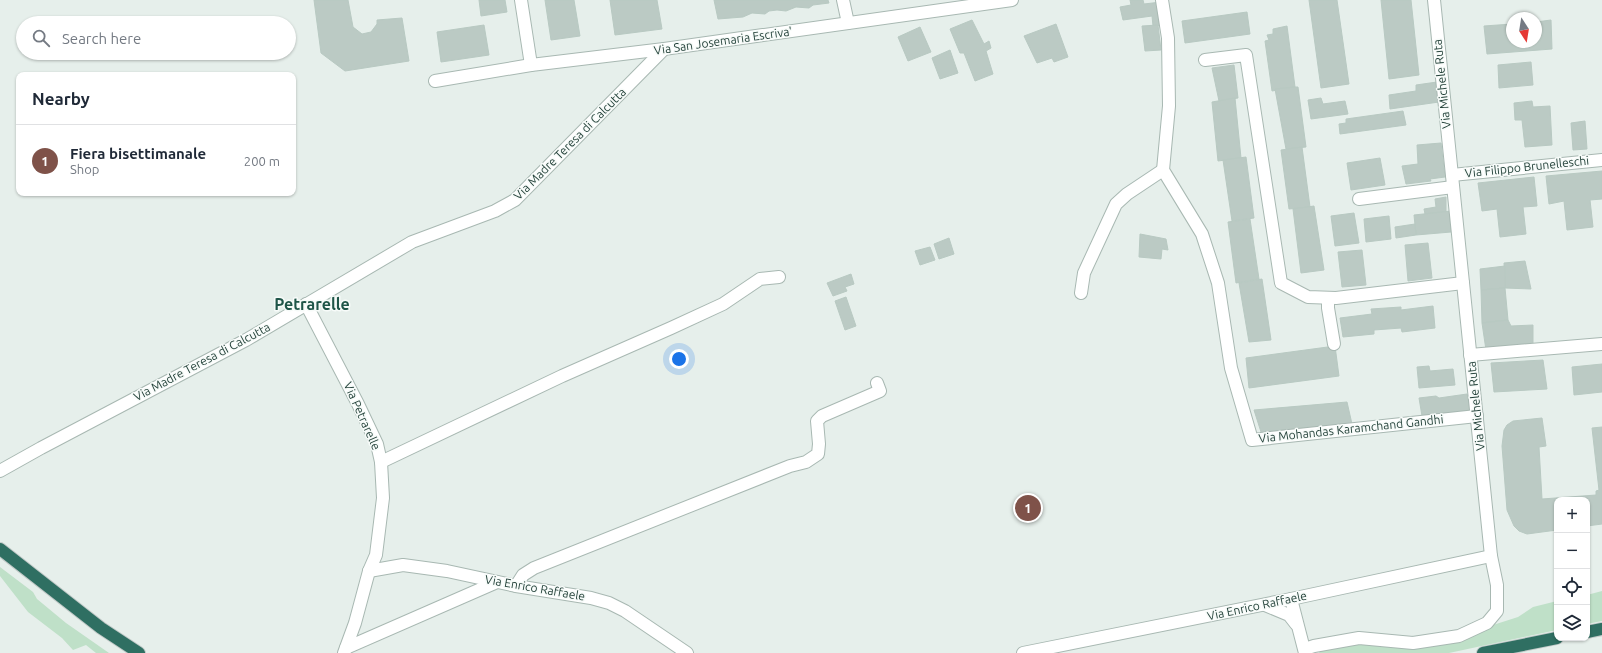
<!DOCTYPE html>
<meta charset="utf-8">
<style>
:root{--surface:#fff;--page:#f2f2f3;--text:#1f2937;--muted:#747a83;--line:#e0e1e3;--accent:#7f5249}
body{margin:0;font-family:Ubuntu,sans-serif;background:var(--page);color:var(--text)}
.controls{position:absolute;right:12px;bottom:12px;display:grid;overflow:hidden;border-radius:8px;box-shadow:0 1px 3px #0004}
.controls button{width:36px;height:36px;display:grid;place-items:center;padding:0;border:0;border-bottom:1px solid var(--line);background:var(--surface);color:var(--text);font:20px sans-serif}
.compass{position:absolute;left:1506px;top:12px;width:36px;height:36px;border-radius:50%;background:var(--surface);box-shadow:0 1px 3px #0004;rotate:168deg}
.you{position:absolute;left:679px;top:359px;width:14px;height:14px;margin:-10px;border:3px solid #fff;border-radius:50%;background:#1a73e8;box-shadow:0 0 0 6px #1a73e833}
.badge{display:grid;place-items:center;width:26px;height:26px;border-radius:50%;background:var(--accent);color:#fff;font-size:13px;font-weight:700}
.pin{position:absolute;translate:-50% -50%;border:2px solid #fff;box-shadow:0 1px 4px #0006}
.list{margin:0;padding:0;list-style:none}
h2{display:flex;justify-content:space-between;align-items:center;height:52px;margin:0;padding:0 16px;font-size:17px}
h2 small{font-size:13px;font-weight:400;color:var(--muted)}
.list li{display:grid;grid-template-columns:26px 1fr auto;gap:12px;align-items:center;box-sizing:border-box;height:72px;padding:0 16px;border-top:1px solid var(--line)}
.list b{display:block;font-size:15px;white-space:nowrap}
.list p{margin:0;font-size:13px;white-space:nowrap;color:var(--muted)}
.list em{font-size:13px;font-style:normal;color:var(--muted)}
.icon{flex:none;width:22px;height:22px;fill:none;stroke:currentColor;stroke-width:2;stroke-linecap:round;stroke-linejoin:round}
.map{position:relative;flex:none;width:1602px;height:653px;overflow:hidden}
.search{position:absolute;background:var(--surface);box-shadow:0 1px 3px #0004;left:16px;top:16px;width:280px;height:44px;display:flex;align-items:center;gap:10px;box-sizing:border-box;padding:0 14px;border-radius:22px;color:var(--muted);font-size:15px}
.panel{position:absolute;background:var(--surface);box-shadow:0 1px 3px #0004;left:16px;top:72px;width:280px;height:124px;border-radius:8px}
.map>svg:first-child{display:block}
.green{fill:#bfe0c8}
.building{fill:#bbcac4;stroke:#b8c9c2}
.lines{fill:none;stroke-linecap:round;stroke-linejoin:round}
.minor-casing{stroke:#a8b8b2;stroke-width:14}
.highway-casing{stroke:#c2cac8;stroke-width:14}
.minor{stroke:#fff;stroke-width:12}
.highway{stroke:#2f6f62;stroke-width:12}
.labels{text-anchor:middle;stroke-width:3;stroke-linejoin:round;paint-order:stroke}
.street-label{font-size:12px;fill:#24423a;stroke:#f7fbf9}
.district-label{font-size:16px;font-weight:bold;fill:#1f5548;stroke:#f7fbf9}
</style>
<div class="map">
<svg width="1602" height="653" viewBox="0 0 1602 653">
<rect width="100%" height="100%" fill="#e6efeb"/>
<!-- green -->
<g class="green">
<path d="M0,567L33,592L37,599L66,623L109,653H96L86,645L73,650L62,638L28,612L0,576Z"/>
<path d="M1602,591V621L1587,624V595Z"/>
<path d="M1557,601V630L1449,653H1319L1322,647L1475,635L1493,625L1518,617L1533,607Z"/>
</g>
<!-- building -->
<g class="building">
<path d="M314,0H348L353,27L362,34L371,32L377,24V20L402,18L409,61L345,71L321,53Z"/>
<path d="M479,0H505L507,12L481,16Z"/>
<path d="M545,0H574L580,36L551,40Z"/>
<path d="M610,0H657L662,29L615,35Z"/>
<path d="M714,0H828L829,3L813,5L809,8L796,7L786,11L777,10L769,11L765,14L752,13L743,17L718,19Z"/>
<path d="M1130,0H1143L1144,4L1161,2L1165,25L1153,26L1152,16L1123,20L1120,7L1131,5Z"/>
<path d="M1309,0H1337L1349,84L1321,88Z"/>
<path d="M1381,0H1411L1419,75L1389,79Z"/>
<path d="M1247,12L1250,34L1185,43L1182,21Z"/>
<path d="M972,20L984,44L989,41L991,48L986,51L993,74L975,81L964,53H960L950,29Z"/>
<path d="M1551,20L1552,49L1487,54L1484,26L1512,24V42H1536V22Z"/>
<path d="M1056,24L1068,57L1054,62L1052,58L1037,63L1024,36Z"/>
<path d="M484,25L489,55L441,62L437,32Z"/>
<path d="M1158,25L1161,50L1145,51L1142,26Z"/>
<path d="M1287,26L1295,87L1272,91L1265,41L1269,40L1267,35L1273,34V29Z"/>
<path d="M920,27L931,52L908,61L898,37Z"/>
<path d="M950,50L958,73L940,79L932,58Z"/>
<path d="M1531,62L1533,85L1499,88L1498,65Z"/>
<path d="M1234,65L1238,98L1219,101L1212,68Z"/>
<path d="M1437,82L1439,102L1390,109L1389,95L1416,91V85Z"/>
<path d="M1295,87H1298L1306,147L1286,149L1275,89Z"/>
<path d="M1235,98L1241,158L1218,161L1212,102Z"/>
<path d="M1321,98L1323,104L1345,101L1348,114L1311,119L1308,100Z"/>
<path d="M1532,101L1533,107L1550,106L1552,145L1525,147L1522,120H1515L1514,103Z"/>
<path d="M1403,111L1406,125L1340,134L1339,124L1346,123V119Z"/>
<path d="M1585,121L1587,149L1573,150L1571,123Z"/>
<path d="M1441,143L1445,177L1430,179L1431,181L1406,184L1402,166L1418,164L1417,145Z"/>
<path d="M1302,147L1310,207L1289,209L1281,150Z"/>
<path d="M1246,157L1254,218L1232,221L1223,160Z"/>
<path d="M1380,158L1385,185L1351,190L1347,163Z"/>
<path d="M1602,171V199L1590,200L1593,227L1567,230L1564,201L1549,204L1546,176Z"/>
<path d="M1534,177L1537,206L1523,207L1526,234L1500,237L1497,209L1482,211L1478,183Z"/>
<path d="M1446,197V212L1425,214L1424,209L1436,207L1435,199Z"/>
<path d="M1314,206L1324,270L1301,273L1293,209Z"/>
<path d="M1451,211V232L1416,235L1414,215Z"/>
<path d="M1354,213L1359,243L1335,246L1331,216Z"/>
<path d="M1389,216L1391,239L1366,242L1364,219Z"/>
<path d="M1250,219L1259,279L1236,283L1228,222Z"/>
<path d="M1415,224L1416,235L1396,238L1395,227Z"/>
<path d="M1140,234L1166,239L1168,250L1162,249L1161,259L1139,257Z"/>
<path d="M949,238L954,254L939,259L934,244Z"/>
<path d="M1428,243L1432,278L1408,281L1405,245Z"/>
<path d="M930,247L935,260L920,265L915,251Z"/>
<path d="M1362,250L1366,285L1342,287L1338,252Z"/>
<path d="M1525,261L1531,289L1505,288L1504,263Z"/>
<path d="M1505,266V288L1481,290L1480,269Z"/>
<path d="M851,274L854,284L845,287L847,291L833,296L827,283Z"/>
<path d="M1262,279L1271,340L1249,342L1239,283Z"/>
<path d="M1505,288L1508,320L1482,323L1481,290Z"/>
<path d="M846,297L856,326L845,330L835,301Z"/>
<path d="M1433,306L1435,328L1402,332L1401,328L1374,330V334L1343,337L1340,318L1372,314L1371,309L1401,307V310Z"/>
<path d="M1508,320L1511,326L1533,325V346L1486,350L1482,323Z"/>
<path d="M1335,346L1339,376L1249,388L1246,358Z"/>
<path d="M1543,360L1547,389L1494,392L1491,363Z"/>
<path d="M1602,364V392L1574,395L1572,367Z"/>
<path d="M1429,366L1430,371L1453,369L1455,385L1419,388L1417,367Z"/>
<path d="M1467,394L1471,411L1422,416L1419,398L1436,396L1439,398Z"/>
<path d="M1347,402L1352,424L1261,432L1254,410Z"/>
<path d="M1542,418L1546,446L1539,447L1542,499L1596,495V491L1599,490L1592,428L1602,427V524L1587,526V500H1557V530L1527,534L1519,531L1514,526L1507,510L1502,446L1504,430L1507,425L1513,421Z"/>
</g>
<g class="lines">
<defs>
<g id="minor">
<path d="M521,0L531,65"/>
<path d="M843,0L848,23"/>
<path d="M1162,0L1168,38L1169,106L1163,170L1202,234L1218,283L1231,368L1252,440L1477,416"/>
<path d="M1205,60L1246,55L1281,283L1308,297L1336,298L1463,283"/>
<path d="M435,81L531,65L664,49L1012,0"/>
<path d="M1452,175L1602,160"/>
<path d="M1359,199L1453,187"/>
<path d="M1081,293L1084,273L1116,204L1127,194L1163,170"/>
<path d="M1328,298V308L1334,344"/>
<path d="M306,304L358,404L377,444L381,462L383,498L376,555L369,571L355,623L344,653"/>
<path d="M1470,355L1602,344"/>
<path d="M381,462L562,376L671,328L723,304L760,279L779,277"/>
<path d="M0,471L41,448L246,340L412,242L495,211L515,200L664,49"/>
<path d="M369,571L403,565L447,571L516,586L591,598L609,603L625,611L687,653"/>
<path d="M516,586L523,575L534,568L790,466L806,462L818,454L819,444L817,421L822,416L880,391L877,383"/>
<path d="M1291,599L1305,653"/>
<path d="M1265,605L1289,615L1296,624"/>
<path d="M346,648L497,582"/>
<path d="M1305,649L1314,646L1359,638L1413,643L1459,636L1487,623L1497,611V585L1491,556L1434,0"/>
<path d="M1023,653L1291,599L1491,556"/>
</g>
<g id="highway">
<path d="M0,549L101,628L139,653"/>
<path d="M1587,632L1602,629"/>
<path d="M1483,653L1557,638"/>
</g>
</defs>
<!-- minor casing -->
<use href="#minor" class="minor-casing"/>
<!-- highway casing -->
<use href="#highway" class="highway-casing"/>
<!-- minor -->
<use href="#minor" class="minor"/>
<!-- highway -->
<use href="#highway" class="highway"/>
</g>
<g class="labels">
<!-- street labels -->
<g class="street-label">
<text transform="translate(723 41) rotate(-8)" y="4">Via San Josemaria Escriva'</text>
<text transform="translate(1442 84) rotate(-96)" y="4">Via Michele Ruta</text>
<text transform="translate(570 144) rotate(-45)" y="4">Via Madre Teresa di Calcutta</text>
<text transform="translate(1527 167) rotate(-6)" y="4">Via Filippo Brunelleschi</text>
<text transform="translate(202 362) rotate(-28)" y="4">Via Madre Teresa di Calcutta</text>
<text transform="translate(1476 406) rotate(-96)" y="4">Via Michele Ruta</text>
<text transform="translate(362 416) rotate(66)" y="4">Via Petrarelle</text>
<text transform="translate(1351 429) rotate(-6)" y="4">Via Mohandas Karamchand Gandhi</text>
<text transform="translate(535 588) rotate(10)" y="4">Via Enrico Raffaele</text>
<text transform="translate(1257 606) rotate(-12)" y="4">Via Enrico Raffaele</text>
</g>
<!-- district labels -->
<g class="district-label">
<text x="312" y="310">Petrarelle</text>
</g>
</g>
</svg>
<div class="controls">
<button>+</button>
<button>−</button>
<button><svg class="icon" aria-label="locate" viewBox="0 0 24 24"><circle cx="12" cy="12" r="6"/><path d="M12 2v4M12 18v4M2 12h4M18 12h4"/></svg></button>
<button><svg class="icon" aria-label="layers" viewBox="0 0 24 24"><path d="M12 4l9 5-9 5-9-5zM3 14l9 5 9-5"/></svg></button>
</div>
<svg class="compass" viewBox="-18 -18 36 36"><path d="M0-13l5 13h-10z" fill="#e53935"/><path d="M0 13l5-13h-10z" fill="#747a83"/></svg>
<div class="you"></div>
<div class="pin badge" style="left:1028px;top:508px">1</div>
<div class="search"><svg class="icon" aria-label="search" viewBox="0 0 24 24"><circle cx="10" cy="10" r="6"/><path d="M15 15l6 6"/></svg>Search here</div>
<section class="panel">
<h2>Nearby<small></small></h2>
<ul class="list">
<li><span class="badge">1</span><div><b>Fiera bisettimanale</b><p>Shop</p></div><em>200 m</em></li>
</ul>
</section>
</div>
